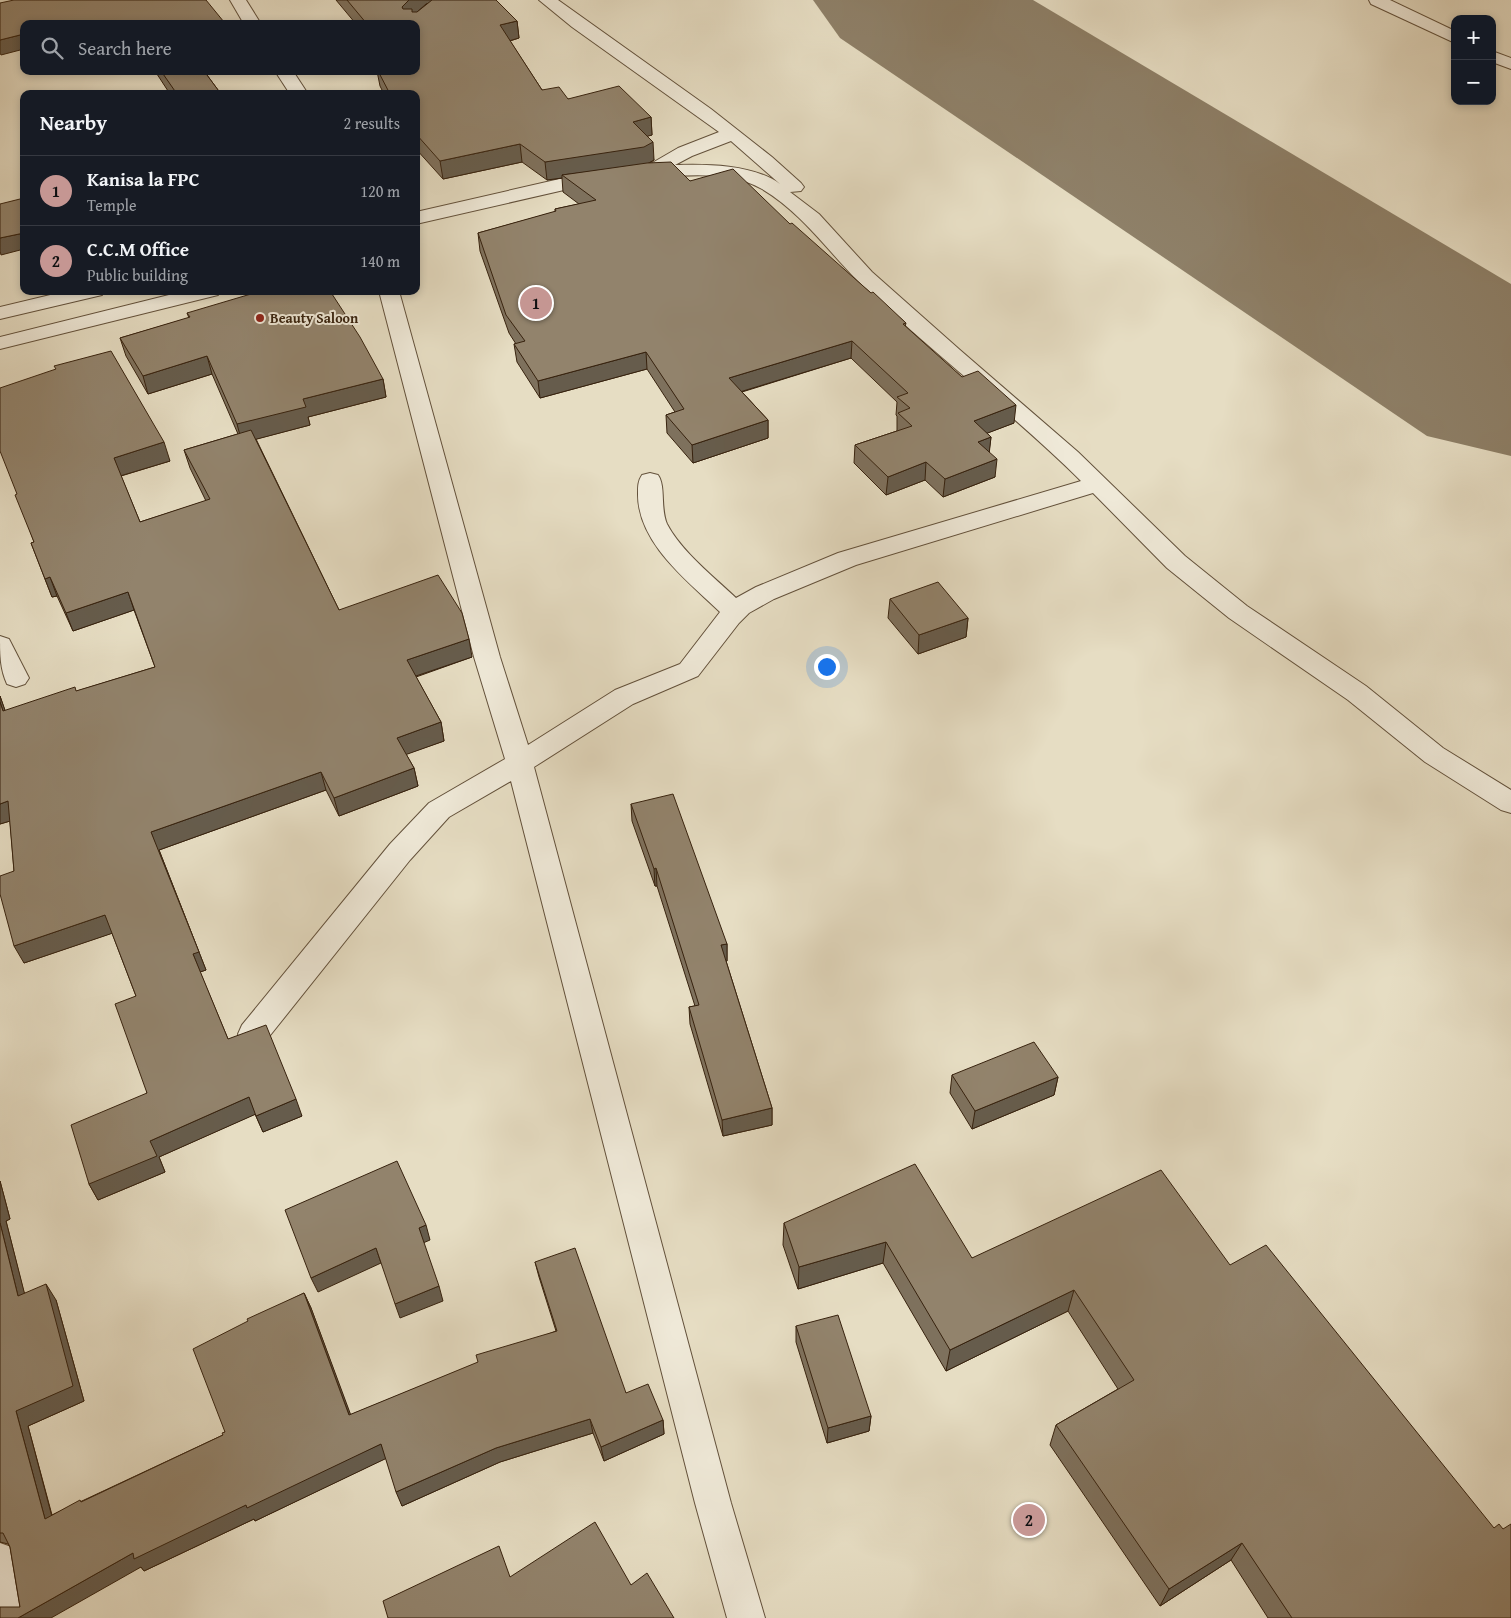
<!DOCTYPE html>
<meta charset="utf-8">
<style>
:root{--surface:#171b24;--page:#242831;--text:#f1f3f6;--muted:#9ea1a6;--line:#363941;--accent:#c59692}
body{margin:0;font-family:"Gentium Book Plus",serif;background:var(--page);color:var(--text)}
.controls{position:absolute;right:15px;top:15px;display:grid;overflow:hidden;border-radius:10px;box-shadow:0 2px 8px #0003}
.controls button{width:45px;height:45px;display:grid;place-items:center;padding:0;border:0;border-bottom:1px solid var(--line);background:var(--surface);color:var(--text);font:25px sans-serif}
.you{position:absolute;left:826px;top:666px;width:18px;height:18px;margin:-12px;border:4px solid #fff;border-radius:50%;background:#1a73e8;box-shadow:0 0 0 8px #1a73e833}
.badge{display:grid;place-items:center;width:32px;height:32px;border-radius:50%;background:var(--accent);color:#111;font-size:16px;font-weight:700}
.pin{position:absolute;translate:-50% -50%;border:2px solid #fff;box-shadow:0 1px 5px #0006}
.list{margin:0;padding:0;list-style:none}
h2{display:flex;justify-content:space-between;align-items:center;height:65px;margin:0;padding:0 20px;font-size:21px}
h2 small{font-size:16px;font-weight:400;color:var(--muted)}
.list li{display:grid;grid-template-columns:32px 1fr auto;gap:15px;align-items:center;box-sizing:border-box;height:70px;padding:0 20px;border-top:1px solid var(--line)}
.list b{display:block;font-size:19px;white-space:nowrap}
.list p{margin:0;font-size:16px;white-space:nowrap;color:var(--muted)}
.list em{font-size:16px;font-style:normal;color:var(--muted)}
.icon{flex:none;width:28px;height:28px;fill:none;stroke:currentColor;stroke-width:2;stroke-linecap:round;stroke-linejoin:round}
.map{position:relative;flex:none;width:1511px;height:1618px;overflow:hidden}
.search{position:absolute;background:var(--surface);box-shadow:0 2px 8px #0003;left:20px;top:20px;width:400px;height:55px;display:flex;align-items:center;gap:12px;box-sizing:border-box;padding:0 18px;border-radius:10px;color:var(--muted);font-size:19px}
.panel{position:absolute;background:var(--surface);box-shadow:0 2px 8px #0003;left:20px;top:90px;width:400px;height:205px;border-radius:10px}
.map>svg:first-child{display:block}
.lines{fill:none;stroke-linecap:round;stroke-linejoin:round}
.runway{fill:#8e8068;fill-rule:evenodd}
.street-casing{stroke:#63513b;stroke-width:2}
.street{fill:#efe9d8;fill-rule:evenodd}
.wall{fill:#7e715d;stroke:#37220e;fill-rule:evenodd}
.shaded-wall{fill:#665c4c;stroke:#37220e}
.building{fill:#92836c;stroke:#37220e}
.poi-dot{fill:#8f2418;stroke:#efe9d8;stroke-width:2}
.labels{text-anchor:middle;stroke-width:4;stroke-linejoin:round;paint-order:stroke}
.far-poi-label{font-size:14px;font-weight:bold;fill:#37220e;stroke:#efe9d8;text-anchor:start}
</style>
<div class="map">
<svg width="1511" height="1618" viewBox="0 0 1511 1618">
<rect width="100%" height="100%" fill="#e6ddc3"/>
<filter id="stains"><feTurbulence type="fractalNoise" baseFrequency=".004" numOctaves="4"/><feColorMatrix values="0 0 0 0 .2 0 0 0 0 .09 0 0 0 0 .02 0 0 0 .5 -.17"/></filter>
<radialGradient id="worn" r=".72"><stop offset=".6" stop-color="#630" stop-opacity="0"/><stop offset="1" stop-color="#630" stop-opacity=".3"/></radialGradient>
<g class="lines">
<!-- runway -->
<path class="runway" d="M813,0H1033L1511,284V456L1427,436L840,38Z"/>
<defs>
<g id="street">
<path d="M230,0H246L261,24H244Z"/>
<path d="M539,0H558L711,109L772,157L801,183L804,187L801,191L790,192L819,214L872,272L960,350L1078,452L1185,556L1247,606L1366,686L1443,748L1511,790V813L1501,810L1425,762L1348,700L1229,618L1167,568L1093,493L856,565L774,599L749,613L739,623L698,676L633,704L534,767L731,1503L765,1618H727L695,1503L511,781L449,817L410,860L264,1043L253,1047L242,1043L238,1034L242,1025L390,844L429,803L505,759L474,657L379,291H399L500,657L528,745L615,690L680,664L720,612C688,581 637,543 638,493C638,486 638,481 642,475L650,473L658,475C666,486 660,508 667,524C681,551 714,577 736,598L756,587L838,553L1081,481C1011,411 929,351 858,281C827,250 801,212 762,189C728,169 681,176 643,178L636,176L634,172L636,168L647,166L678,148L719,132L572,27ZM731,141L780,184C753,164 706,164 675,165L692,156Z"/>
<path d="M1369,0H1390L1455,31V43L1371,4Z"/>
<path d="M1492,51L1511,58V69L1492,62Z"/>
<path d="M275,71H293L308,94H290Z"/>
<path d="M600,172L607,174L609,178L607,182L564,190L416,224V212L564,178Z"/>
<path d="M67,291H105L102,295L0,319V307Z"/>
<path d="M185,291H221L218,295L0,349V337Z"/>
<path d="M0,636L9,639L29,678L25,684L16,687L7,684C0,669 0,654 0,636Z"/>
<path d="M0,1543L14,1548L20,1561L31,1618H0Z"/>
</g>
</defs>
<!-- street casing -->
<use href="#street" class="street-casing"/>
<!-- street -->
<use href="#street" class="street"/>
</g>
<!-- wall -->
<g class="wall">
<path d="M336,0H496L517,21L519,38L510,41L542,90L568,99L651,117L652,135L647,136L654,160L650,163L690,181L790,224L906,323L905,327L1014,423L987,433L991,437L989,452L995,477L943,497L925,480L886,495L854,463L855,445L897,431V416L896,415L897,402L851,358L742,392L768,420V438L693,463L667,433L666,415L675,412L647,369L540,398L517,362L514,344H516L509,333L480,251L478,233L555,212V209L579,204L563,192L562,178L547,180L522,162L443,179L416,149V94H384L380,86L377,71H416V24H356ZM428,3L417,12H416L426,4Z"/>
<path d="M155,71H204L221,94H170Z"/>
<path d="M187,313L383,379L386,397L308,417L310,425L256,439L339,610L472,657L416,677L441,722L444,741L406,754L414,768L418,786L339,816L326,790L159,850L206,970L200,972L228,1039L302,1116L263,1132L255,1114L159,1157L165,1172L98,1200L89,1184L147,1093L136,996L112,933L24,963L14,871L10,821L0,824V696L5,711L77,691L155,667L134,610L73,631L57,596L52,597L31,543L34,542L17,494L170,461L121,476L140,522L206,501L190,468L184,450L238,434L212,374L148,394L126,356L120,338L189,318Z"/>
<path d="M890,599L968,618L966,637L918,654L888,618Z"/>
<path d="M631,804L727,944V961H726L772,1108V1125L723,1136L690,1024L689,1007L695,1006L657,886H655L632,821Z"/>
<path d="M952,1075L1058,1077L1054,1095L972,1129L950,1093Z"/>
<path d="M0,1181L10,1219L6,1221L24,1293L56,1300L84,1401L28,1426L52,1515L223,1435L225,1432L248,1321L304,1293L311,1308L350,1415L556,1331L539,1277L535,1262L626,1393L663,1420L664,1434L604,1461L593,1433L500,1462L402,1506L386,1458L255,1521L254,1519L144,1571L141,1567L20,1607L10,1547L8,1544L0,1542Z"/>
<path d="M784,1223L972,1258L1230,1265L1511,1618H1268L1231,1560L1160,1606L1050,1445L1056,1425L1118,1389L1068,1311L946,1371L883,1263L798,1289L783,1245Z"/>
<path d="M796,1326L871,1416L869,1431L827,1443L796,1342Z"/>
</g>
<!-- shaded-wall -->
<g class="shaded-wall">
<path d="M409,0H433V2L426,4L404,24L402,7Z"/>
<path d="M517,21L519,38L502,43L500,25Z"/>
<path d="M24,34V49L1,55L0,53V40Z"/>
<path d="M651,117L652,135L634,140L633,122Z"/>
<path d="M653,142L654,160L645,165L562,175V178L547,180L545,162Z"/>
<path d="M520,144L522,162L443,179L440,161Z"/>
<path d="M24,233V249L1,255L0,251V238Z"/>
<path d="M852,341L851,358L730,395L729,378Z"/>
<path d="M646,352L647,369L540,398L538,381Z"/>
<path d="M207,356L212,374L148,394L143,376Z"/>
<path d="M383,379L386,397L308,417L310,425L242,443L237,424L303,399Z"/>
<path d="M1016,405L1014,423L972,439L974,421Z"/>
<path d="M768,420V438L693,463L692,445Z"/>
<path d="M991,437L989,455L978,442Z"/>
<path d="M164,442L170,461L120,476L114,458Z"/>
<path d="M997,459L995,477L943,497L945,479Z"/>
<path d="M926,462L925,480L886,495L888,477Z"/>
<path d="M50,577L57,596L52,597L45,579Z"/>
<path d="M128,592L134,610L73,631L66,613Z"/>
<path d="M968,618L966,637L918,654L919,635Z"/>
<path d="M469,639L472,657L410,678L407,660Z"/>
<path d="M0,696L12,730L3,711L0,702Z"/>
<path d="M441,722L444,741L402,756L397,738Z"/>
<path d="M414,768L418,786L339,816L334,798Z"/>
<path d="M321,772L326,790L159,850L206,970L200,972L193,954L151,832Z"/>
<path d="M8,801L17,819L0,824V804Z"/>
<path d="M656,868L657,886H655L654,869Z"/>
<path d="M105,915L113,933L24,963L14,946Z"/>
<path d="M727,944V961L721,962V945Z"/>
<path d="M1058,1077L1054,1095L972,1129L975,1111Z"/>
<path d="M249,1097L256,1114L159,1157L165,1172L98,1200L89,1184L150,1141Z"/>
<path d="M296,1099L302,1116L263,1132L256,1116Z"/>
<path d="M772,1108V1125L723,1136L722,1120Z"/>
<path d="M0,1181L10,1219L6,1221L29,1311L18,1296L0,1223Z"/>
<path d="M426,1225L430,1240L423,1243L419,1228Z"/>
<path d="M886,1242L883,1263L798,1289L799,1267Z"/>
<path d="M376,1248L381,1263L318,1292L311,1278Z"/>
<path d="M46,1284L56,1300L84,1401L28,1426L56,1532L45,1519L16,1411Z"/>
<path d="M439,1286L443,1301L400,1318L395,1304Z"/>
<path d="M1074,1290L1068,1311L946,1371L950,1350Z"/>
<path d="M304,1293L311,1308L356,1429L349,1415Z"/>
<path d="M871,1416L869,1431L827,1443L828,1428Z"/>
<path d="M590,1419L593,1433L500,1462L402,1506L396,1492L496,1448Z"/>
<path d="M663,1420L664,1434L604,1461L601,1447Z"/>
<path d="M381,1444L387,1458L255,1521L254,1519L144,1571L141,1567L51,1618H18L133,1553L246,1505Z"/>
<path d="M1242,1543L1231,1560L1160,1606L1169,1589Z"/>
</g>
<!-- building -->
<g class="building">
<path d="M14,0H206L224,22L217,24H24V34L0,40V3Z"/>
<path d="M347,0H409L402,7L403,9H412V12H417L432,0H496L517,21L500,25L542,90L559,87L568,99L619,86L651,117L633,122L653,142L644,147L545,162L520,144L440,161L416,134V94H390L378,71H416V24H367Z"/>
<path d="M161,71H204L221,94H177Z"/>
<path d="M671,162L690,181L733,169L790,224L792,223L871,293L873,292L906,323L903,324L962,377L978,371L1016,405L974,421L991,437L978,442L997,459L945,479L926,462L888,477L855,445L912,426L898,413L910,408L897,397L908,393L852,341L729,378L768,420L692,445L666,415L684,409L646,352L538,381L514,344L525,341L506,315L478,233L556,211L555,209L596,200L562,175L647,163Z"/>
<path d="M24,198V233L0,238V204Z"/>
<path d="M261,291H330L360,337L383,379L303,399L306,407L237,424L207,356L143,376L120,338L190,317L187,313Z"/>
<path d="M111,351L164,442L114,458L140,522L210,499L184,450L251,430L339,610L438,575L462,613L469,639L407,660L441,722L397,738L414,768L334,798L321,772L151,832L199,952L193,954L228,1039L266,1025L296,1099L256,1116L249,1097L150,1141L157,1156L89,1184L71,1125L147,1093L115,1004L136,996L105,915L14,946L0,894V876L14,871L8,801L0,804V702L3,711L75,687L76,691L155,667L128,592L66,613L50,577L45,579L31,543L34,542L15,495L17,494L0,451V388L56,369L54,366Z"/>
<path d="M938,582L968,618L919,635L890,599Z"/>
<path d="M673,794L727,944L721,945L772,1108L722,1120L689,1007L699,1005L656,868L654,869L631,804Z"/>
<path d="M1034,1042L1058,1077L975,1111L952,1075Z"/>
<path d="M397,1161L426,1225L419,1228L439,1286L395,1304L376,1248L311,1278L285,1210Z"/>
<path d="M915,1164L972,1258L1161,1170L1230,1265L1266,1245L1494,1528L1499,1524L1503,1529L1511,1524V1618H1292L1242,1543L1169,1589L1056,1425L1134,1380L1074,1290L950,1350L886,1242L799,1267L784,1223Z"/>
<path d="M0,1223L18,1296L46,1284L73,1386L16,1411L45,1519L80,1500L81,1502L223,1435L222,1433L225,1432L193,1349L248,1321L247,1319L304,1293L349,1415L478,1362L476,1355L557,1331L535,1262L575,1248L626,1393L648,1384L663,1420L601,1447L590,1419L496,1448L396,1492L381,1444L247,1508L246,1505L134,1559L133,1553L18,1618H0V1607H20L10,1547L3,1533H0Z"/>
<path d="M838,1315L871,1416L828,1428L796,1326Z"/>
<path d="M595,1522L631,1585L647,1573L674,1618H388L383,1601L499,1546L510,1577Z"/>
</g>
<!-- markers -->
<circle class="poi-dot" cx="260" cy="318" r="5"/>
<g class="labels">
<!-- far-poi labels -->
<g class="far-poi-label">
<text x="270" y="323">Beauty Saloon</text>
</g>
</g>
<rect width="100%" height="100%" filter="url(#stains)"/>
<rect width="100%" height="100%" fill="url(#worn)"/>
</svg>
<div class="controls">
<button>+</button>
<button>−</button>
</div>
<div class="you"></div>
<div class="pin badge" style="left:536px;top:303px">1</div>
<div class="pin badge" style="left:1029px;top:1520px">2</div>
<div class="search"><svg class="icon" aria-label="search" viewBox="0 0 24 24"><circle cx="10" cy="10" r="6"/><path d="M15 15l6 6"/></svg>Search here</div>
<section class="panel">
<h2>Nearby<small>2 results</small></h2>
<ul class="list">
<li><span class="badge">1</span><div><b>Kanisa la FPC</b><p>Temple</p></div><em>120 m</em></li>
<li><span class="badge">2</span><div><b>C.C.M Office</b><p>Public building</p></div><em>140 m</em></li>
</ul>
</section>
</div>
